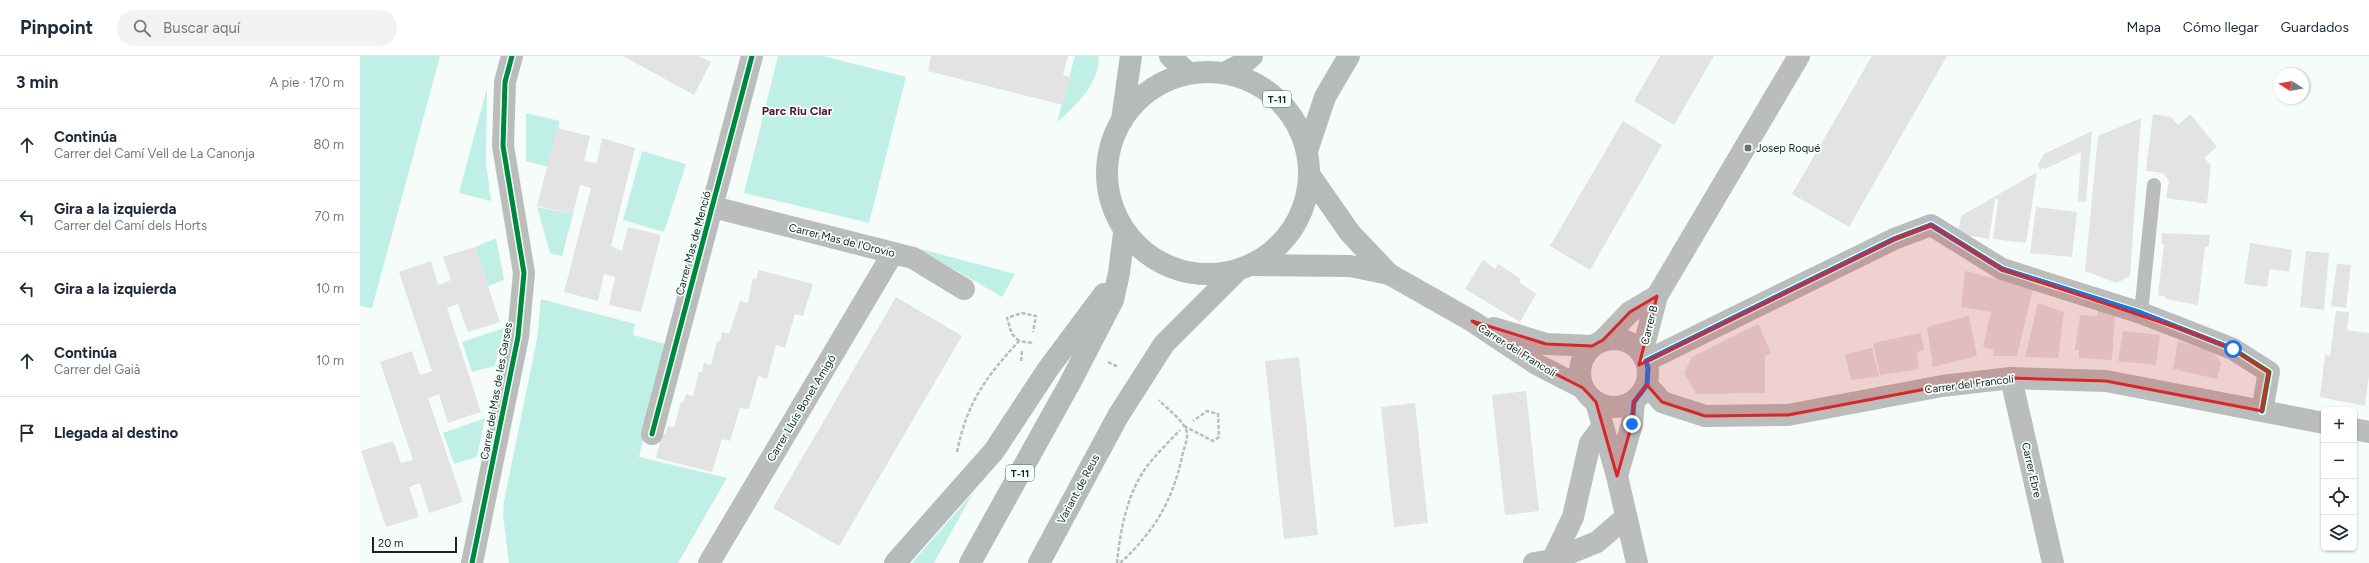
<!DOCTYPE html>
<html lang="es">
<meta charset="utf-8">
<style>
:root{--surface:#fff;--page:#f2f2f3;--text:#1f2937;--muted:#747a83;--line:#e0e1e3}
body{margin:0;font-family:Figtree,sans-serif;background:var(--page);color:var(--text)}
.controls{position:absolute;right:12px;bottom:12px;display:grid;overflow:hidden;border-radius:6px;box-shadow:0 1px 3px #0004}
.controls button{width:36px;height:36px;display:grid;place-items:center;padding:0;border:0;border-bottom:1px solid var(--line);background:var(--surface);color:var(--text);font:20px sans-serif}
.compass{position:absolute;left:1913px;top:12px;width:36px;height:36px;border-radius:50%;background:var(--surface);box-shadow:0 1px 3px #0004;rotate:281deg}
.scale{position:absolute;left:12px;bottom:10px;width:85px;box-sizing:border-box;padding-left:4px;border:2px solid #1c2421;border-top:0;font-size:11px;line-height:14px;white-space:nowrap;color:#1c2421;-webkit-text-stroke:3px #f2fffb;paint-order:stroke}
.stop{position:absolute;width:12px;height:12px;margin:-9px;border:3px solid #1a73e8;border-radius:50%;background:#fff}
.stop.end{background:#1a73e8;border-color:#fff;box-shadow:0 1px 4px #0008}
.list{margin:0;padding:0;list-style:none}
h2{display:flex;justify-content:space-between;align-items:center;height:52px;margin:0;padding:0 16px;font-size:17px}
h2 small{font-size:13px;font-weight:400;color:var(--muted)}
.list li{display:grid;grid-template-columns:26px 1fr auto;gap:12px;align-items:center;box-sizing:border-box;height:72px;padding:0 16px;border-top:1px solid var(--line)}
.list b{display:block;font-size:15px;white-space:nowrap}
.list p{margin:0;font-size:13px;white-space:nowrap;color:var(--muted)}
.list em{font-size:13px;font-style:normal;color:var(--muted)}
.icon{flex:none;width:22px;height:22px;fill:none;stroke:currentColor;stroke-width:2;stroke-linecap:round;stroke-linejoin:round}
.map{position:relative;flex:none;width:2009px;height:507px;overflow:hidden}
header{display:flex;align-items:center;gap:24px;box-sizing:border-box;height:56px;padding:0 20px;background:var(--surface);border-bottom:1px solid var(--line)}
header strong{font-size:19px}
nav{display:flex;gap:22px;margin-inline-start:auto;font-size:14px}
.search{width:280px;height:36px;background:var(--page);display:flex;align-items:center;gap:10px;box-sizing:border-box;padding:0 14px;border-radius:22px;color:var(--muted);font-size:15px}
main{display:flex}
aside{flex:1;background:var(--surface)}
.map>svg:first-child{display:block}
.green{fill:#c0f0e5}
.building{fill:#e4e3e3}
.lines{fill:none;stroke-linecap:round;stroke-linejoin:round}
.path{stroke:#b9bebc;stroke-width:2.5;stroke-dasharray:4 2;stroke-linecap:butt}
.lane{stroke:#babdbc;stroke-width:14}
.street{stroke:#babdbc;stroke-width:22}
.highway{stroke:#b4bbb9;stroke-width:22}
.cycleway-casing{stroke:#f2fffb;stroke-width:8}
.cycleway{stroke:#00873e;stroke-width:5}
.route{stroke:#1a73e8;stroke-width:5}
.marked{fill:#d62828;fill-opacity:0.2;stroke:#d62828;stroke-width:3;stroke-linejoin:round}
.poi-dot{fill:#68706d;stroke:#f2fffb;stroke-width:1.5}
.labels{text-anchor:middle;stroke-width:3.5;stroke-linejoin:round;paint-order:stroke}
.shield{fill:#f2fffb;stroke:#5c6662;stroke-width:1}
.shield-label{font-size:10px;font-weight:bold;fill:#1c2421}
.poi-label{font-size:11px;fill:#1c2421;stroke:#f2fffb;text-anchor:start}
.street-label{font-size:11px;fill:#1c2421;stroke:#f2fffb}
.neighbourhood-label{font-size:12px;font-weight:bold;fill:#5a162c;stroke:#f2fffb}
</style>
<header>
<strong>Pinpoint</strong>
<div class="search"><svg class="icon" aria-label="search" viewBox="0 0 24 24"><circle cx="10" cy="10" r="6"/><path d="M15 15l6 6"/></svg>Buscar aquí</div>
<nav><a>Mapa</a><a>Cómo llegar</a><a>Guardados</a></nav>
</header>
<main>
<aside>
<h2>3 min<small>A pie · 170 m</small></h2>
<ul class="list">
<li><svg class="icon" aria-label="ahead" viewBox="0 0 24 24"><path d="M12 20V5M6 11l6-6 6 6"/></svg><div><b>Continúa</b><p>Carrer del Camí Vell de La Canonja</p></div><em>80 m</em></li>
<li><svg class="icon" aria-label="left" viewBox="0 0 24 24"><path d="M17 20v-9H6M10 6l-5 5 5 5"/></svg><div><b>Gira a la izquierda</b><p>Carrer del Camí dels Horts</p></div><em>70 m</em></li>
<li><svg class="icon" aria-label="left" viewBox="0 0 24 24"><path d="M17 20v-9H6M10 6l-5 5 5 5"/></svg><div><b>Gira a la izquierda</b></div><em>10 m</em></li>
<li><svg class="icon" aria-label="ahead" viewBox="0 0 24 24"><path d="M12 20V5M6 11l6-6 6 6"/></svg><div><b>Continúa</b><p>Carrer del Gaià</p></div><em>10 m</em></li>
<li><svg class="icon" aria-label="arrive" viewBox="0 0 24 24"><path d="M6 21V4h12l-3 4 3 4H6"/></svg><div><b>Llegada al destino</b></div></li>
</ul>
</aside>
<div class="map">
<svg width="2009" height="507" viewBox="0 0 2009 507">
<rect width="100%" height="100%" fill="#f5fcfa"/>
<!-- green -->
<g class="green">
<path d="M0,0H80L12,252L0,250Z"/>
<path d="M418,0H463L546,21L509,167L384,137Z"/>
<path d="M715,0H738C743,22 714,53 697,66Z"/>
<path d="M127,32L126,107L131,145L99,137Z"/>
<path d="M166,57L200,65L188,111L166,105Z"/>
<path d="M282,95L326,108L304,176L263,164Z"/>
<path d="M177,151L213,158L202,200L190,197Z"/>
<path d="M136,182L144,224L128,230L115,191Z"/>
<path d="M557,192L655,218L642,241Z"/>
<path d="M181,243L275,268L273,279L305,288L279,401L367,422L318,507H149L143,459L144,445L177,283Z"/>
<path d="M144,272L135,310L112,316L102,286Z"/>
<path d="M125,362L117,401L94,408L83,377Z"/>
<path d="M613,437L574,507H552Z"/>
</g>
<!-- building -->
<g class="building">
<path d="M263,0H339L351,6L334,39Z"/>
<path d="M571,0H708L703,19L710,21L703,49L568,15Z"/>
<path d="M1300,0H1354L1314,69L1274,45Z"/>
<path d="M1512,0H1587L1489,171L1432,138Z"/>
<path d="M1793,58L1811,61L1818,69L1830,58L1857,91L1844,102L1851,109L1847,148L1806,142L1809,125L1803,117L1786,115Z"/>
<path d="M1781,62L1770,220L1757,227L1725,215L1738,80Z"/>
<path d="M1263,65L1302,89L1230,214L1190,190Z"/>
<path d="M197,72L230,80L224,105L237,107L242,82L275,92L251,190L262,195L268,171L301,179L281,256L249,249L255,221L244,218L238,245L204,236L231,132L220,129L213,158L177,150Z"/>
<path d="M1732,75L1726,146L1718,145L1721,96L1685,113L1684,111L1680,114L1678,109L1684,98Z"/>
<path d="M1677,116L1666,187L1633,183L1638,144L1635,143L1629,183L1598,178L1601,160Z"/>
<path d="M1676,151L1717,156L1712,201L1670,197Z"/>
<path d="M1802,177L1850,179L1849,190L1845,191L1838,249L1806,243V241L1798,239L1804,188H1801Z"/>
<path d="M1890,187L1932,194L1929,216L1910,213L1907,231L1884,228Z"/>
<path d="M115,191L140,266L108,276L98,248L87,252L121,356L88,367L79,338L68,342L103,446L69,457L60,427L49,431L59,461L26,471L1,395L33,385L41,407L53,404L20,306L52,295L60,319L72,315L39,216L71,205L78,229L91,224L83,201Z"/>
<path d="M1946,195L1969,197L1964,254L1940,251Z"/>
<path d="M1123,204L1135,213L1138,208L1161,223L1159,226L1176,238L1160,266L1105,233Z"/>
<path d="M1977,208L1991,209L1986,252L1971,250Z"/>
<path d="M399,214L453,228L443,260L435,258L425,292L416,289L407,323L398,320L389,353L380,352L370,385L362,383L352,416L296,402L302,378H305L308,370L314,371L321,346L323,347L326,338L333,340L339,316H342L344,307L351,309L357,285H360L362,276L369,278L380,245L388,247L393,222L396,223Z"/>
<path d="M1605,215L1673,232L1657,300H1633L1634,294L1623,291L1631,256L1601,251Z"/>
<path d="M536,241L602,280L479,490L413,452Z"/>
<path d="M1678,247L1704,256L1698,302L1665,301Z"/>
<path d="M1738,254L1755,259L1752,304L1719,302V294H1715L1720,259L1737,260Z"/>
<path d="M1976,255L1989,256L1987,274L2009,277V320L2005,350L1960,341L1965,299L1970,300Z"/>
<path d="M1609,260L1617,300L1573,311L1567,271Z"/>
<path d="M1398,268L1411,297L1405,300V337L1336,338L1324,317L1332,301Z"/>
<path d="M1763,275L1800,279L1796,309L1758,305Z"/>
<path d="M1561,277L1564,294L1557,296L1559,313L1520,319L1513,287Z"/>
<path d="M1818,285L1853,296L1861,307L1857,323L1813,313Z"/>
<path d="M1512,292L1519,320L1491,324L1485,298Z"/>
<path d="M939,301L958,479L924,483L905,305Z"/>
<path d="M1166,335L1179,455L1145,459L1132,339Z"/>
<path d="M1055,347L1068,467L1034,471L1021,351Z"/>
</g>
<g class="lines">
<!-- path -->
<g class="path">
<path d="M659,285L652,278L647,262L662,257L676,260L673,276"/>
<path d="M661,305L662,295"/>
<path d="M748,306L758,311"/>
<path d="M824,370L853,385L859,381L858,358L847,355L833,365"/>
<path d="M597,396C607,346 626,321 659,285L674,287"/>
<path d="M757,507C760,476 766,443 783,416C793,401 808,387 820,374"/>
<path d="M760,507C794,476 812,446 822,401C823,394 828,384 827,377C825,365 807,353 799,344"/>
</g>
<!-- lane -->
<path class="lane" d="M1781,257L1794,129"/>
<!-- street -->
<g class="street">
<path d="M353,151L553,202L604,233"/>
<path d="M1029,218L1112,265L1178,309L1223,332"/>
<path d="M1134,272L1186,288L1232,290"/>
<circle cx="1254" cy="317" r="34"/>
<path d="M1243,284L1270,256L1297,240"/>
<path d="M1282,297L1297,240L1439,0"/>
<path d="M1286,305L1534,183L1571,169L1642,213L1781,257L1830,276L1873,293L1909,316L1902,355"/>
<path d="M1651,322L1693,507"/>
<path d="M1287,329L1302,346L1345,360L1428,359L1582,330L1651,322L1746,325L1964,367"/>
<path d="M1236,346L1257,420L1277,507"/>
<path d="M1994,373L2009,376"/>
<path d="M292,378L392,0"/>
<path d="M1257,420L1272,368L1274,346"/>
<path d="M112,507L158,281L164,217L143,90L145,26L152,0"/>
<path d="M349,507L533,197"/>
<path d="M1174,507L1193,504L1237,486L1266,461"/>
<path d="M1191,507L1213,461L1230,387L1242,371"/>
</g>
<!-- highway -->
<g class="highway">
<path d="M810,0L828,17"/>
<circle cx="848" cy="117" r="101"/>
<path d="M864,17L884,7L892,0"/>
<path d="M762,64L771,0"/>
<path d="M947,95L965,41L989,0"/>
<path d="M949,118L990,177L1029,218"/>
<path d="M893,209L990,210L1029,218"/>
<path d="M535,507L634,395L688,313L744,238"/>
<path d="M610,507L710,327L753,244L759,217L764,177"/>
<path d="M679,507L758,360L804,288L877,215"/>
</g>
<defs>
<g id="cycleway">
<path d="M1286,305L1534,183L1571,169L1642,213L1781,257L1830,276L1873,293L1909,316L1902,355"/>
<path d="M292,378L392,0"/>
<path d="M112,507L158,281L164,217L143,90L145,26L152,0"/>
</g>
</defs>
<!-- cycleway casing -->
<use href="#cycleway" class="cycleway-casing"/>
<!-- cycleway -->
<use href="#cycleway" class="cycleway"/>
</g>
<g class="lines">
<!-- route -->
<path class="route" d="M1272,368L1274,346L1287,329L1288,312L1286,305L1534,183L1571,169L1642,213L1781,257L1873,293"/>
</g>
<!-- marked area -->
<path class="marked" d="M1571,169L1642,213L1830,276L1873,293L1909,316L1902,355L1746,325L1651,322L1582,330L1428,359L1345,360L1302,346L1287,329L1274,346L1272,368L1257,420L1236,346L1223,332L1178,309L1112,265L1186,288L1232,290L1243,284L1270,256L1297,240L1279,309L1534,183Z"/>
<!-- markers -->
<rect class="poi-dot" x="1384" y="88" width="8" height="8" rx="2"/>
<g class="labels">
<!-- shield labels -->
<g class="shield">
<rect x="903" y="35" width="28" height="16" rx="3"/>
<rect x="646" y="409" width="28" height="16" rx="3"/>
</g>
<g class="shield-label">
<text x="917" y="47">T-11</text>
<text x="660" y="421">T-11</text>
</g>
<!-- poi labels -->
<g class="poi-label">
<text x="1396" y="96">Josep Roqué</text>
</g>
<!-- street labels -->
<g class="street-label">
<text transform="translate(482 184) rotate(14)" y="4">Carrer Mas de l'Orovio</text>
<text transform="translate(333 187) rotate(-75)" y="4">Carrer Mas de Menció</text>
<text transform="translate(1289 269) rotate(-76)" y="4">Carrer B</text>
<text transform="translate(1157 294) rotate(32)" y="4">Carrer del Francolí</text>
<text transform="translate(1609 328) rotate(-7)" y="4">Carrer del Francolí</text>
<text transform="translate(136 335) rotate(-80)" y="4">Carrer del Mas de les Garses</text>
<text transform="translate(441 352) rotate(-59)" y="4">Carrer Lluís Bonet Amigó</text>
<text transform="translate(1672 414) rotate(77)" y="4">Carrer Ebre</text>
<text transform="translate(718 433) rotate(-62)" y="4">Variant de Reus</text>
</g>
<!-- neighbourhood labels -->
<g class="neighbourhood-label">
<text x="437" y="59">Parc Riu Clar</text>
</g>
</g>
</svg>
<div class="controls">
<button>+</button>
<button>−</button>
<button><svg class="icon" aria-label="locate" viewBox="0 0 24 24"><circle cx="12" cy="12" r="6"/><path d="M12 2v4M12 18v4M2 12h4M18 12h4"/></svg></button>
<button><svg class="icon" aria-label="layers" viewBox="0 0 24 24"><path d="M12 4l9 5-9 5-9-5zM3 14l9 5 9-5"/></svg></button>
</div>
<svg class="compass" viewBox="-18 -18 36 36"><path d="M0-13l5 13h-10z" fill="#e53935"/><path d="M0 13l5-13h-10z" fill="#747a83"/></svg>
<div class="scale">20 m</div>
<div class="stop" style="left:1873px;top:293px"></div>
<div class="stop end" style="left:1272px;top:368px"></div>
</div>
</main>
